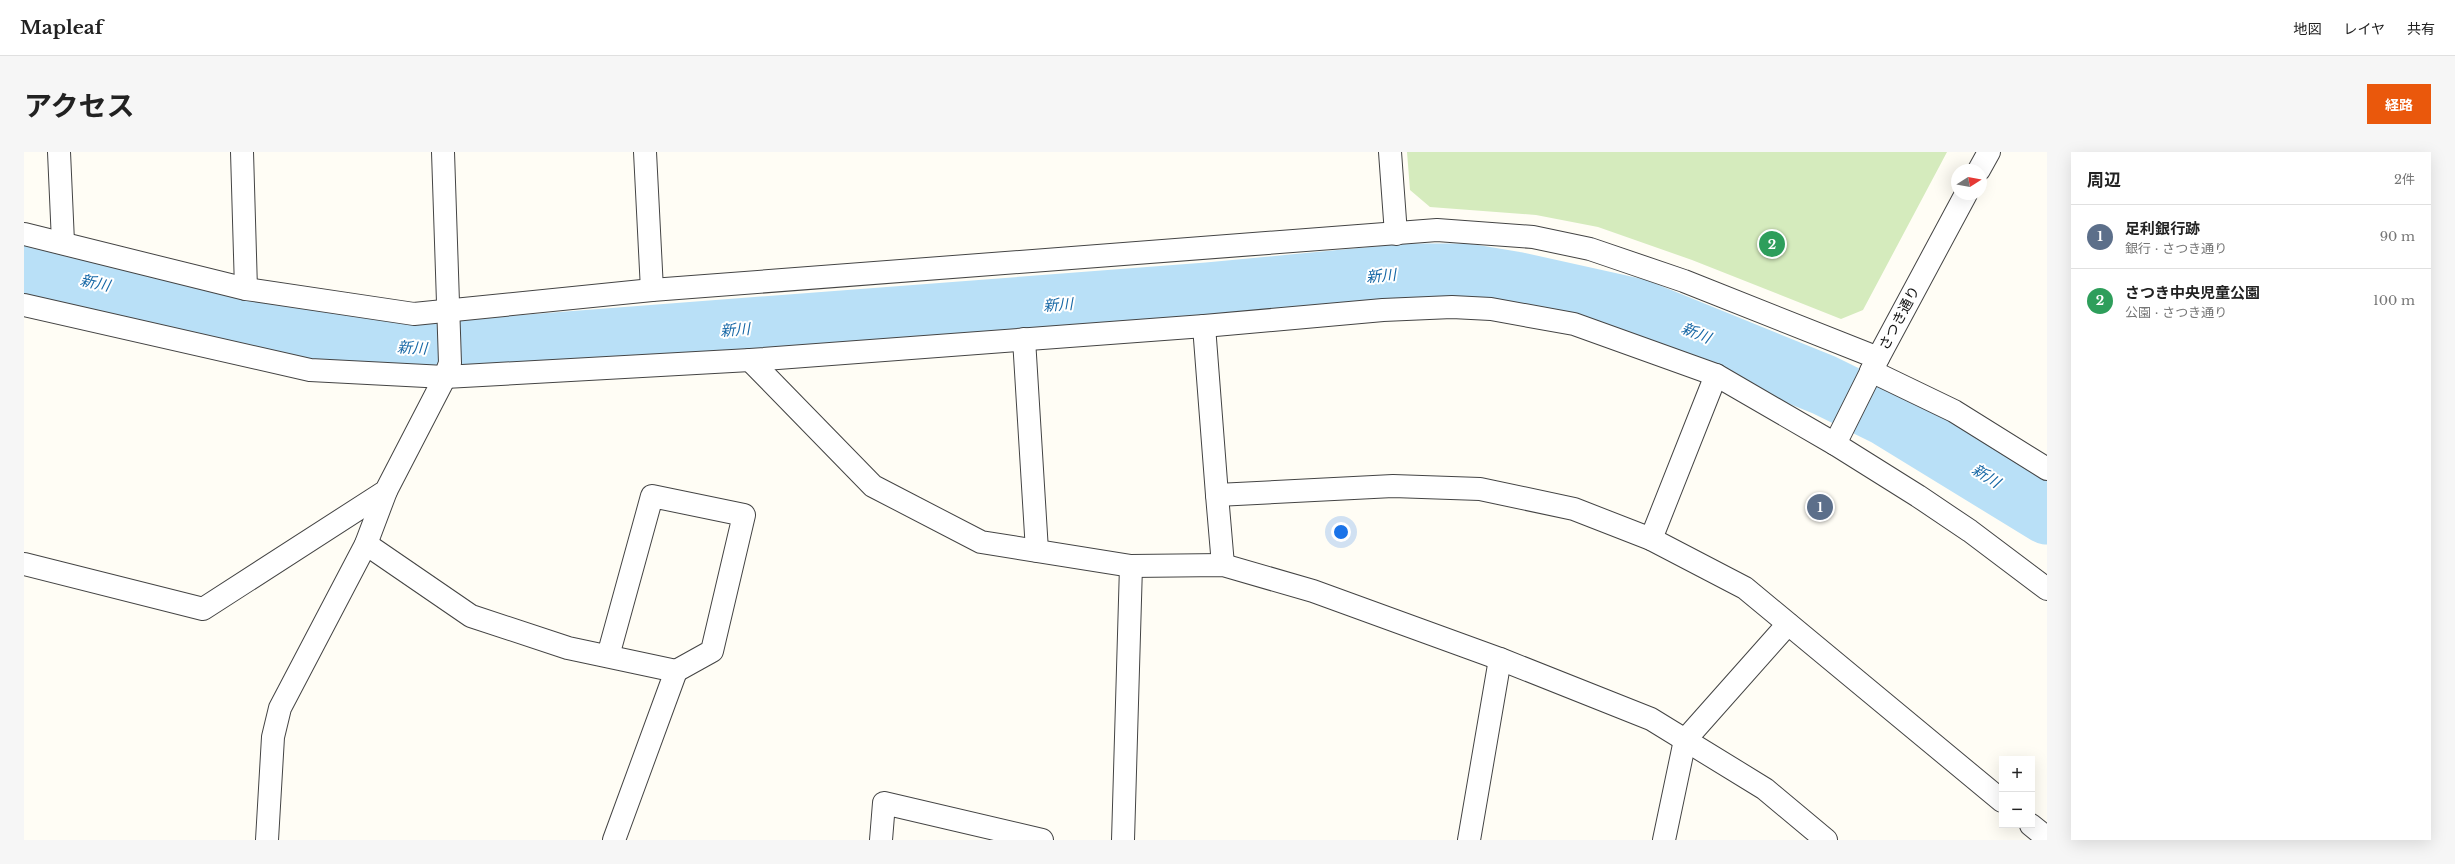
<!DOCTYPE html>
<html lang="ja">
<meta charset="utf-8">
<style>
:root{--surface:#fff;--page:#f6f6f6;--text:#222;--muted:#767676;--line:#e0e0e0;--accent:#ea580c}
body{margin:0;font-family:"Libre Baskerville","Noto Sans JP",serif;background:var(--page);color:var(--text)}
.controls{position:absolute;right:12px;bottom:12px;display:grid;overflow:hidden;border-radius:0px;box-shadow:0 4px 16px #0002}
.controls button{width:36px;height:36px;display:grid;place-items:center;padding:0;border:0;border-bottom:1px solid var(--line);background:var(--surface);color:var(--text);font:20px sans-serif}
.compass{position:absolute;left:1927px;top:12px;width:36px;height:36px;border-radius:50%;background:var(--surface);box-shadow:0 4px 16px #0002;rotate:79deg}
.you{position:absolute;left:1317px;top:380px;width:14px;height:14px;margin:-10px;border:3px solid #fff;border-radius:50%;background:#1a73e8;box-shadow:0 0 0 6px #1a73e833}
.badge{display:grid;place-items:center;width:26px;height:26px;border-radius:50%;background:var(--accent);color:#fff;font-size:13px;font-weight:700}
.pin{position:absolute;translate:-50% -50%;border:2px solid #fff;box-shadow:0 1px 4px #0006}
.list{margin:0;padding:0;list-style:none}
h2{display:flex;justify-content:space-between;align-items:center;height:52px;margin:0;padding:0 16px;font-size:17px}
h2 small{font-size:13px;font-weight:400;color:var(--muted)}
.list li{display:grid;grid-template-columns:26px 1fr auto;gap:12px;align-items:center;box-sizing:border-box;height:64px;padding:0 16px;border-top:1px solid var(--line)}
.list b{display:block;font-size:15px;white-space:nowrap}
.list p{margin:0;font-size:13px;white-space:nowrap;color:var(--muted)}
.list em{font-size:13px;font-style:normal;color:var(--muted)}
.map{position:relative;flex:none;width:2023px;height:688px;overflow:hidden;border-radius:0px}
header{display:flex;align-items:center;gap:24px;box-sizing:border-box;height:56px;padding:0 20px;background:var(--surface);border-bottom:1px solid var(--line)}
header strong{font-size:19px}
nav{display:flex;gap:22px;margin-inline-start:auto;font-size:14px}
.intro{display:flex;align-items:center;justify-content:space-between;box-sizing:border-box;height:96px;padding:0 24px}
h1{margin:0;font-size:28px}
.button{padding:10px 18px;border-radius:0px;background:var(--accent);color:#fff;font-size:14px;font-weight:700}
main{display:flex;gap:24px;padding:0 24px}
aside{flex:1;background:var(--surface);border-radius:0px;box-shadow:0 4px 16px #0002}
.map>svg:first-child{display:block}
.green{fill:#d5ebbd}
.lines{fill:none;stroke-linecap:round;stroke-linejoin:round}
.river{stroke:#b9e0f7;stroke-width:61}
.minor-casing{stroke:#444;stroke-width:24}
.minor{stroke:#fff;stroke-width:22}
.labels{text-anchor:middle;stroke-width:4;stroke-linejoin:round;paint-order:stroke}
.street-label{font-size:14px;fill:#111;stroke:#fff}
.water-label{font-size:15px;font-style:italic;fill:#1768a6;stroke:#fff}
</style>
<header>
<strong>Mapleaf</strong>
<nav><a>地図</a><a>レイヤ</a><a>共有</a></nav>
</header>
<div class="intro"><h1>アクセス</h1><a class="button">経路</a></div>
<main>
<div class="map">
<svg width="2023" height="688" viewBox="0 0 2023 688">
<rect width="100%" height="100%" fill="#fffdf5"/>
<!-- green -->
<path class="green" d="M1383,0H1923L1839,158L1817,167L1668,108L1574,75L1512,63L1406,55L1386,38Z"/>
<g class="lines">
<!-- river -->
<path class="river" d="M0,116L380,198L478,195L1184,141L1382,122H1443L1491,130L1613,157L1800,233L1863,264L2023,362"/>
<defs>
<g id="minor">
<path d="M35,0L39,90"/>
<path d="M218,0L222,137"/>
<path d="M621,0L628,138"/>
<path d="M1366,0L1372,82"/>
<path d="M1955,18L1965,0"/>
<path d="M0,82L222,137L390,162L628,138L1413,78L1509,85L1566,97L1660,129L1854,206"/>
<path d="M0,153L286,218L421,225L726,208L1180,174L1359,158L1428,155L1467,157L1550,172L1692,223L1811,292L1894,344L1946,379L2023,437"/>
<path d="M1180,174L1193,343L1369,334L1456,337L1550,357L1627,387L1721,436L1978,649"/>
<path d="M1000,187L1013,399"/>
<path d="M726,208L849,334L957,390L1107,414L1199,413L1289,439L1476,507L1627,567L1741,637L1802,688"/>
<path d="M1847,219L1930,259L2023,317"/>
<path d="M1811,292L1854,206L1942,42"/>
<path d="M1193,343L1199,413"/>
<path d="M1627,387L1692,223"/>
<path d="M342,392L447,464L544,496L652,519L590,688"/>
<path d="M0,412L179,457L362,339L421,225L426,211L419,0"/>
<path d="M584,504L628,344L720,363L688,499L652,519"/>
<path d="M2007,673L2023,686"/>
<path d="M243,688L249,585L256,556L342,392L362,339"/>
<path d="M857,688L860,651L1018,688"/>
<path d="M1099,688L1107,414"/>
<path d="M1445,688L1476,507"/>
<path d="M1640,688L1661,588L1764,472"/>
</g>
</defs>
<!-- minor casing -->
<use href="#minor" class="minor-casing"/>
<!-- minor -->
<use href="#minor" class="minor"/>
</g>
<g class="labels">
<!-- street labels -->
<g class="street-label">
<text transform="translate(1875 166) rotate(-62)" y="5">さつき通り</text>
</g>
<!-- water labels -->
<g class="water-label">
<text transform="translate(1357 124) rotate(-5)" y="5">新川</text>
<text transform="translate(71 131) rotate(12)" y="5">新川</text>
<text transform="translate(1034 153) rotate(-4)" y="5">新川</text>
<text transform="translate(711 178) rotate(-4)" y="5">新川</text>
<text transform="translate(1672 181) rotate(22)" y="5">新川</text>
<text transform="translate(388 196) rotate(3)" y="5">新川</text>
<text transform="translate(1962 324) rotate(32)" y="5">新川</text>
</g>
</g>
</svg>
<div class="controls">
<button>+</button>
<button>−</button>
</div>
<svg class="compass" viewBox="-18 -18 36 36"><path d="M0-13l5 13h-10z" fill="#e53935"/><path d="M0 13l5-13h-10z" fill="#767676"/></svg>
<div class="you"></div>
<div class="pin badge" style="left:1796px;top:355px;background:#5c6f8a">1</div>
<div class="pin badge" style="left:1748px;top:92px;background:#2e9e5b">2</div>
</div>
<aside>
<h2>周辺<small>2件</small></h2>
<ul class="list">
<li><span class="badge" style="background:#5c6f8a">1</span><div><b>足利銀行跡</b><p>銀行 · さつき通り</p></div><em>90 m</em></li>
<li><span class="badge" style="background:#2e9e5b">2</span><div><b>さつき中央児童公園</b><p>公園 · さつき通り</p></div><em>100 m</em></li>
</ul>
</aside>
</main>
